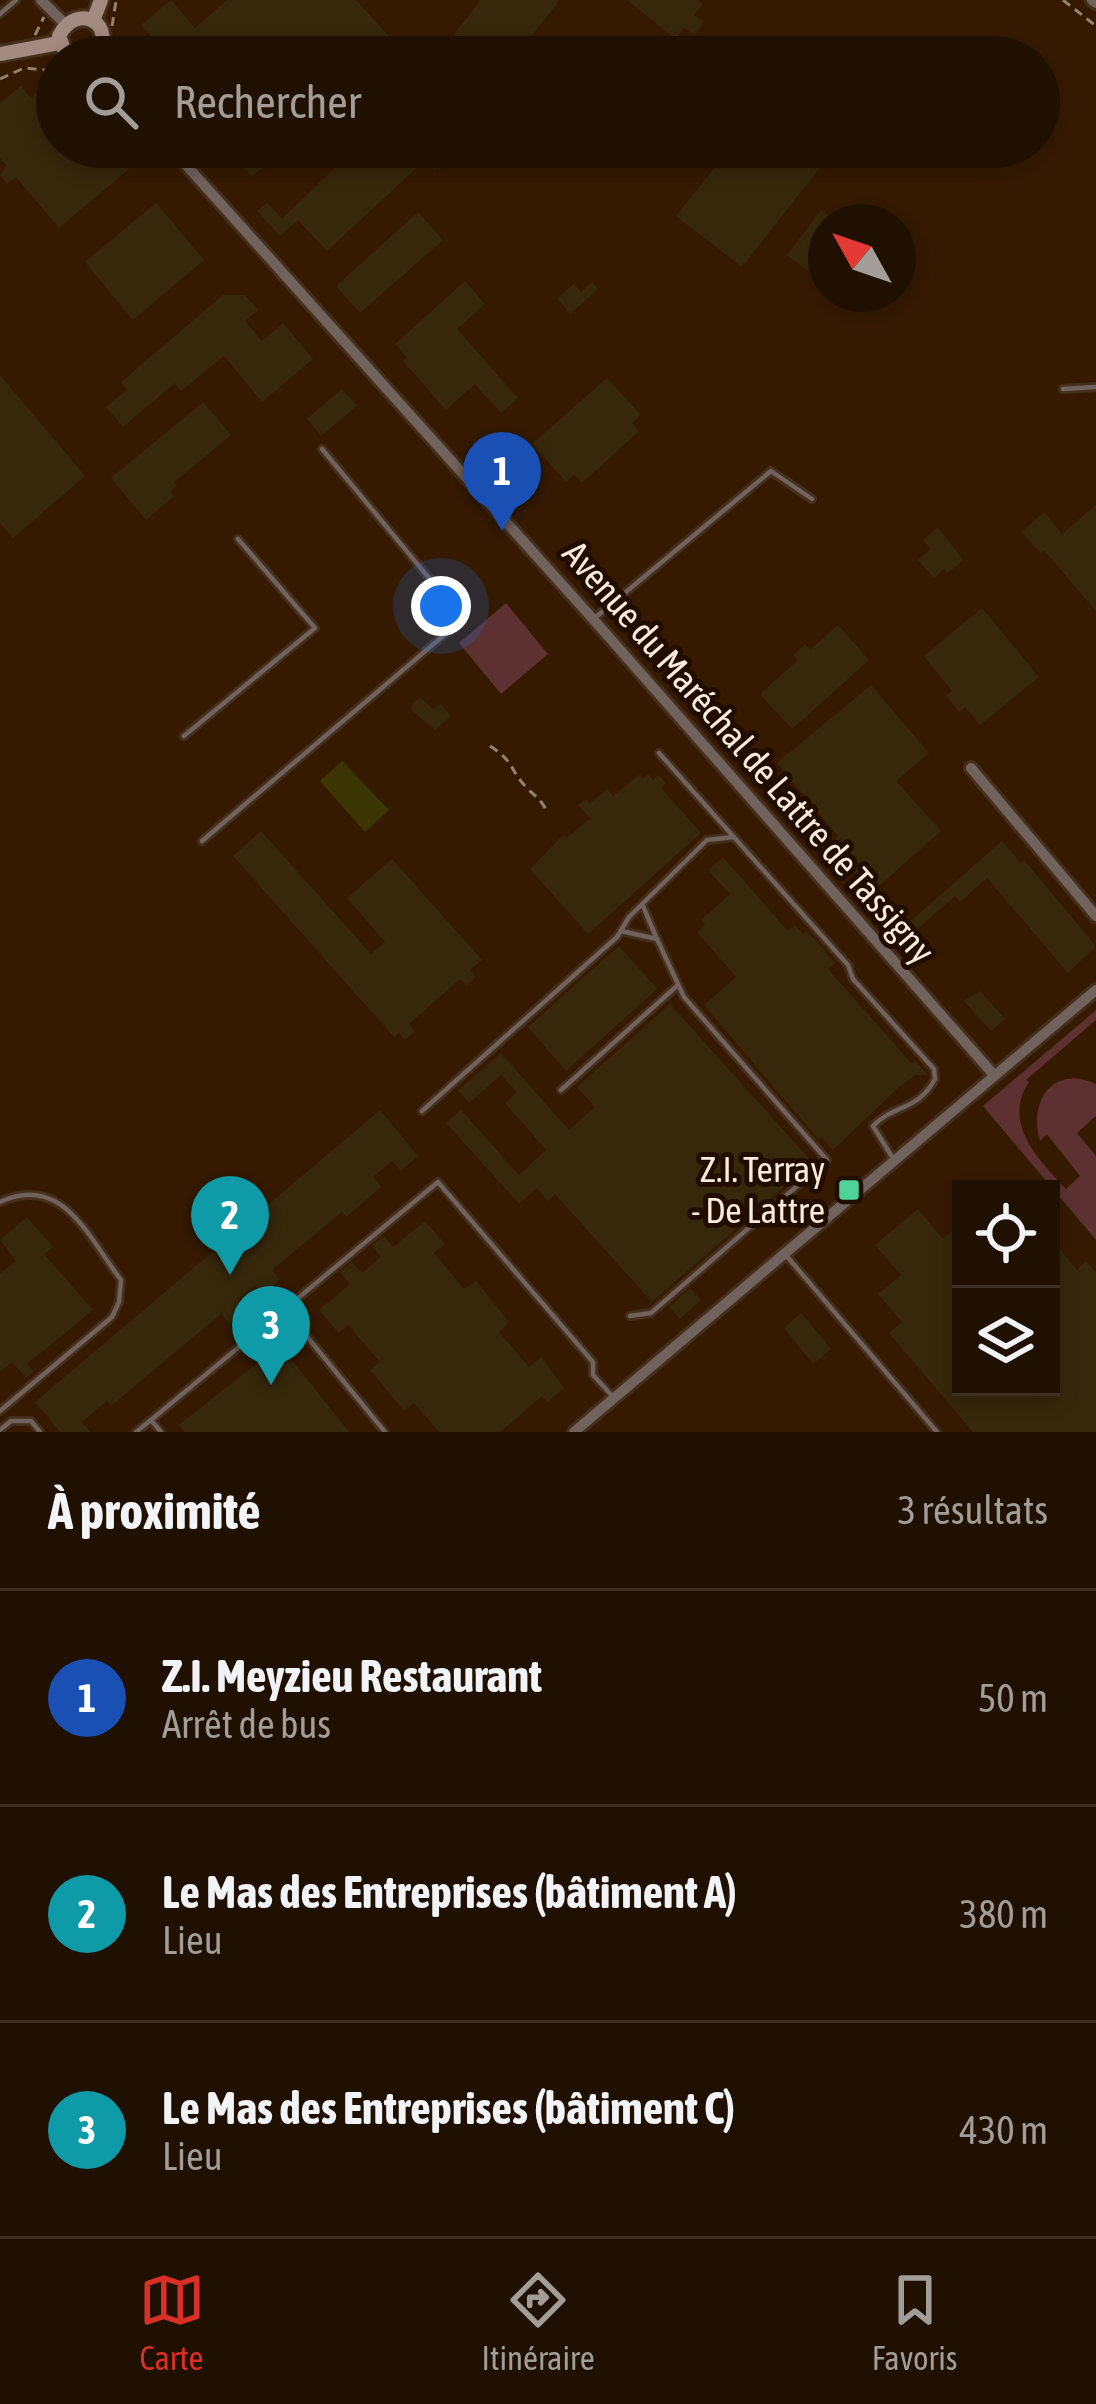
<!DOCTYPE html>
<html lang="fr">
<meta charset="utf-8">
<style>
:root{--surface:#201001;--page:#2d1e10;--text:#f1f3f6;--muted:#a29d99;--line:#3d3023;--accent:#d93025}
body{margin:0;font-family:"Asap Condensed",sans-serif;background:var(--page);color:var(--text)}
.controls{position:absolute;right:36px;bottom:36px;display:grid;overflow:hidden;border-radius:0px;box-shadow:0 6px 18px #0003}
.controls button{width:108px;height:108px;display:grid;place-items:center;padding:0;border:0;border-bottom:3px solid var(--line);background:var(--surface);color:var(--text);font:60px sans-serif}
.compass{position:absolute;left:808px;top:204px;width:108px;height:108px;border-radius:50%;background:var(--surface);box-shadow:0 6px 18px #0003;rotate:310deg}
.you{position:absolute;left:441px;top:606px;width:42px;height:42px;margin:-30px;border:9px solid #fff;border-radius:50%;background:#1a73e8;box-shadow:0 0 0 18px #1a73e833}
.badge{display:grid;place-items:center;width:78px;height:78px;border-radius:50%;background:var(--accent);color:#fff;font-size:39px;font-weight:700}
.pin{position:absolute;translate:-50% -99px;filter:drop-shadow(0 3px 6px #0008)}
.pin::after{content:'';position:absolute;top:63px;width:42px;height:36px;background:inherit;clip-path:polygon(0 0,100% 0,50% 100%)}
.list{margin:0;padding:0;list-style:none}
h2{display:flex;justify-content:space-between;align-items:center;height:156px;margin:0;padding:0 48px;font-size:51px}
h2 small{font-size:39px;font-weight:400;color:var(--muted)}
.list li{display:grid;grid-template-columns:78px 1fr auto;gap:36px;align-items:center;box-sizing:border-box;height:216px;padding:0 48px;border-top:3px solid var(--line)}
.list b{display:block;font-size:45px;white-space:nowrap}
.list p{margin:0;font-size:39px;white-space:nowrap;color:var(--muted)}
.list em{font-size:39px;font-style:normal;color:var(--muted)}
.icon{flex:none;width:66px;height:66px;fill:none;stroke:currentColor;stroke-width:2;stroke-linecap:round;stroke-linejoin:round}
.map{position:relative;flex:none;width:1096px;height:1432px;overflow:hidden}
.search{position:absolute;background:var(--surface);box-shadow:0 6px 18px #0003;left:36px;right:36px;top:36px;height:132px;display:flex;align-items:center;gap:30px;box-sizing:border-box;padding:0 42px;border-radius:66px;color:var(--muted);font-size:45px}
.sheet{height:804px;background:var(--surface)}
nav{display:flex;justify-content:space-around;align-items:center;box-sizing:border-box;height:168px;border-top:3px solid var(--line);background:var(--surface);font-size:33px;color:var(--muted)}
nav a{display:grid;justify-items:center;gap:6px}
nav .on{color:var(--accent)}
.map>svg:first-child{display:block}
.built{fill:#361a00;fill-rule:evenodd}
.green{fill:#5d3131}
.water{fill:#3c3504}
.building{fill:#37280b}
.lines{fill:none;stroke-linecap:round;stroke-linejoin:round}
.lane-casing{stroke:#442f1c;stroke-width:10}
.street-casing{stroke:#442f1c;stroke-width:16}
.secondary-casing{stroke:#442f1c;stroke-width:20}
.path{stroke:#948171;stroke-width:3;stroke-dasharray:9 6;stroke-linecap:butt}
.lane{stroke:#72625d;stroke-width:4.5}
.street{stroke:#72625d;stroke-width:10}
.secondary{stroke:#a48b82;stroke-width:14}
.poi-dot{fill:#4ed399;stroke:#210c00;stroke-width:4.5}
.labels{text-anchor:middle;stroke-width:10;stroke-linejoin:round;paint-order:stroke}
.street-label{font-size:36px;fill:#faeade;stroke:#210c00}
.poi-label{font-size:36px;fill:#faeade;stroke:#210c00;text-anchor:end}
</style>
<div class="map">
<svg width="1096" height="1432" viewBox="0 0 1096 1432">
<rect width="100%" height="100%" fill="#2b1501"/>
<!-- built -->
<path class="built" d="M0,0H1096V1432H0ZM57,57H1039V147H57ZM826,222H898V294H826ZM961,1189H1051V1387H961Z"/>
<!-- green -->
<g class="green">
<path d="M506,603L548,654L501,694L459,643Z"/>
<path d="M1096,1010V1020L1026,1080L1029,1082C1002,1123 1038,1159 1066,1189L1080,1176L1047,1134L1040,1141C1028,1101 1053,1064 1096,1084V1116L1077,1133L1096,1156V1240L983,1106Z"/>
</g>
<!-- water -->
<path class="water" d="M342,761L389,810L365,832L320,781Z"/>
<!-- building -->
<g class="building">
<path d="M171,0L195,28L227,0H356L408,57H169L141,25Z"/>
<path d="M481,0H560L515,57H436Z"/>
<path d="M627,0H698L703,4L694,15L704,22L695,35L684,28L676,39Z"/>
<path d="M21,86L31,98L45,86L57,96V147H121L135,164L59,228L16,177L7,184L0,175L6,166L0,158V103Z"/>
<path d="M225,147H285L252,177Z"/>
<path d="M356,147H459L434,170L425,160L327,251L298,220L280,236L257,211L267,203L282,219Z"/>
<path d="M731,147H836L742,267L676,216Z"/>
<path d="M156,203L204,260L133,320L85,262Z"/>
<path d="M821,210L837,222H826V285L787,255Z"/>
<path d="M418,212L443,240L360,313L336,286Z"/>
<path d="M465,281L485,304L457,329L518,398L501,413L475,384L446,410L403,361L407,358L395,344Z"/>
<path d="M592,282L598,289L570,314L557,298L574,284L581,292Z"/>
<path d="M223,295H245L258,310L245,321L262,341L283,323L313,359L262,402L224,356L181,391L175,383L123,427L106,407L127,390L121,382Z"/>
<path d="M0,375L85,476L13,538L0,523Z"/>
<path d="M607,378L641,415L632,423L639,431L582,483L574,474L566,482L532,444Z"/>
<path d="M342,389L357,406L321,436L307,419Z"/>
<path d="M203,402L231,435L174,482L177,486L170,492L174,496L146,520L111,478Z"/>
<path d="M1096,505V611L1044,550L1040,553L1022,532L1044,512L1062,534Z"/>
<path d="M938,527L963,560L947,574L944,569L934,578L918,560L931,549L923,540Z"/>
<path d="M982,608L1039,677L980,725L965,707L959,712L946,695L952,691L924,656Z"/>
<path d="M838,625L869,660L792,729L760,694L798,660L793,655L805,644L810,650Z"/>
<path d="M871,685L929,753L896,781L941,831L872,892L837,853L832,858L825,849L838,836L777,763Z"/>
<path d="M421,698L434,710L441,704L451,716L435,730L411,710L412,703Z"/>
<path d="M648,774L653,780L658,775L666,783L661,788L701,833L588,934L530,869L564,834L567,838L590,818L578,805L586,799L590,804L607,789L613,796L639,775L643,779Z"/>
<path d="M261,831L371,954L385,942L347,898L392,859L482,960L470,970L476,977L466,986L460,979L409,1024L415,1031L405,1040L399,1033L394,1037L233,856Z"/>
<path d="M1002,841L1021,863L1024,860L1096,946L1068,973L987,878L960,902L955,896L912,934L905,926Z"/>
<path d="M723,857L788,931L795,925L803,934L807,931L835,963L828,969L912,1064L915,1061L928,1075H916L901,1085L833,1150L821,1137L819,1140L704,1005L736,977L697,932L705,925L701,920L730,894L708,870Z"/>
<path d="M619,946L657,989L566,1071L528,1027Z"/>
<path d="M980,991L1005,1019L991,1031L964,1001Z"/>
<path d="M670,1004L812,1162L652,1302L555,1194L548,1201L537,1188L519,1204L446,1123L461,1110L519,1175L546,1150L505,1103L517,1092L501,1075L469,1103L458,1090L501,1053L569,1130L595,1107L577,1087Z"/>
<path d="M380,1110L418,1156L401,1171L392,1161L373,1177L381,1187L346,1217L342,1212L272,1270L280,1280L263,1295L255,1285L238,1299L246,1309L229,1324L221,1314L111,1406L107,1401L82,1422L90,1432H60L35,1402Z"/>
<path d="M918,1209L943,1239L961,1224V1387H1051V1239L1077,1270L1086,1261L1096,1272V1432H973L889,1333L902,1322L878,1294L901,1275L875,1245Z"/>
<path d="M27,1217L53,1247L44,1254L93,1310L27,1364L34,1371L26,1378L12,1362L0,1372V1274L16,1261L0,1240Z"/>
<path d="M425,1221L445,1244L434,1253L464,1289L476,1281L509,1322L499,1332L529,1367L541,1357L564,1388L548,1402L542,1396L500,1432H439L414,1403L404,1411L370,1370L380,1362L348,1325L339,1333L319,1310L350,1284L340,1272L352,1262L362,1273L381,1257L372,1245L384,1236L393,1247Z"/>
<path d="M690,1288L701,1300L680,1319L669,1307Z"/>
<path d="M801,1313L831,1349L813,1364L784,1328Z"/>
<path d="M280,1345L349,1432H185L179,1425Z"/>
</g>
<g class="lines">
<defs>
<g id="lane">
<path d="M0,14L16,0"/>
<path d="M1063,389L1096,387"/>
<path d="M596,617L771,471L812,499"/>
<path d="M184,736L315,628L238,539"/>
<path d="M659,753L848,965L853,979L934,1069L935,1079C918,1111 894,1104 873,1126L894,1160"/>
<path d="M202,841L463,619L322,449"/>
<path d="M621,931L657,939L643,906"/>
<path d="M561,1090L678,985"/>
<path d="M422,1111L617,937L629,917L707,840L734,837"/>
<path d="M0,1202C63,1173 88,1237 121,1280L119,1302L112,1317L0,1411"/>
<path d="M784,1253L937,1432"/>
<path d="M286,1311L385,1432"/>
<path d="M630,1316L651,1313L827,1160L684,997L657,939"/>
<path d="M0,1430L11,1421H31L40,1432"/>
<path d="M136,1432L151,1420"/>
<path d="M161,1432L151,1420L438,1182L593,1362V1375L614,1398"/>
</g>
<g id="street">
<path d="M41,0L65,24"/>
<path d="M1092,0L1096,3"/>
<path d="M170,147L593,619L994,1075"/>
<path d="M971,768L1096,916"/>
<path d="M574,1432L1096,990"/>
</g>
<g id="secondary">
<path d="M93,21L101,0"/>
<path d="M0,54L59,43"/>
<path d="M67,57L59,36C77,0 120,25 95,57"/>
</g>
</defs>
<!-- lane casing -->
<use href="#lane" class="lane-casing"/>
<!-- street casing -->
<use href="#street" class="street-casing"/>
<!-- secondary casing -->
<use href="#secondary" class="secondary-casing"/>
<!-- path -->
<g class="path">
<path d="M1063,0L1096,26"/>
<path d="M112,26L116,1"/>
<path d="M35,35L44,17"/>
<path d="M0,79L24,68L57,71"/>
<path d="M490,746C515,762 509,769 526,787C535,797 541,798 547,812"/>
</g>
<!-- lane -->
<use href="#lane" class="lane"/>
<!-- street -->
<use href="#street" class="street"/>
<!-- secondary -->
<use href="#secondary" class="secondary"/>
</g>
<!-- markers -->
<rect class="poi-dot" x="837" y="1178" width="24" height="24" rx="6"/>
<g class="labels">
<!-- street labels -->
<g class="street-label">
<text transform="translate(749 752) rotate(49)" y="13">Avenue du Maréchal de Lattre de Tassigny</text>
</g>
<!-- poi labels -->
<g class="poi-label">
<text x="825" y="1182">Z.I. Terray<tspan x="825" dy="41">- De Lattre</tspan></text>
</g>
</g>
</svg>
<div class="controls">
<button><svg class="icon" aria-label="locate" viewBox="0 0 24 24"><circle cx="12" cy="12" r="6"/><path d="M12 2v4M12 18v4M2 12h4M18 12h4"/></svg></button>
<button><svg class="icon" aria-label="layers" viewBox="0 0 24 24"><path d="M12 4l9 5-9 5-9-5zM3 14l9 5 9-5"/></svg></button>
</div>
<svg class="compass" viewBox="-18 -18 36 36"><path d="M0-13l5 13h-10z" fill="#e53935"/><path d="M0 13l5-13h-10z" fill="#a29d99"/></svg>
<div class="you"></div>
<div class="pin badge" style="left:502px;top:531px;background:#1a4fb4">1</div>
<div class="pin badge" style="left:230px;top:1275px;background:#0f9aa8">2</div>
<div class="pin badge" style="left:271px;top:1385px;background:#0f9aa8">3</div>
<div class="search"><svg class="icon" aria-label="search" viewBox="0 0 24 24"><circle cx="10" cy="10" r="6"/><path d="M15 15l6 6"/></svg>Rechercher</div>
</div>
<section class="sheet">
<h2>À proximité<small>3 résultats</small></h2>
<ul class="list">
<li><span class="badge" style="background:#1a4fb4">1</span><div><b>Z.I. Meyzieu Restaurant</b><p>Arrêt de bus</p></div><em>50 m</em></li>
<li><span class="badge" style="background:#0f9aa8">2</span><div><b>Le Mas des Entreprises (bâtiment A)</b><p>Lieu</p></div><em>380 m</em></li>
<li><span class="badge" style="background:#0f9aa8">3</span><div><b>Le Mas des Entreprises (bâtiment C)</b><p>Lieu</p></div><em>430 m</em></li>
</ul>
</section>
<nav>
<a class="on"><svg class="icon" aria-label="map" viewBox="0 0 24 24"><path d="M3 6l6-2 6 2 6-2v14l-6 2-6-2-6 2zM9 4v14M15 6v14"/></svg>Carte</a>
<a><svg class="icon" aria-label="directions" viewBox="0 0 24 24"><path d="M12 3l9 9-9 9-9-9zM9 14v-3h6M13 9l2 2-2 2"/></svg>Itinéraire</a>
<a><svg class="icon" aria-label="saved" viewBox="0 0 24 24"><path d="M7 4h10v16l-5-4-5 4z"/></svg>Favoris</a>
</nav>
